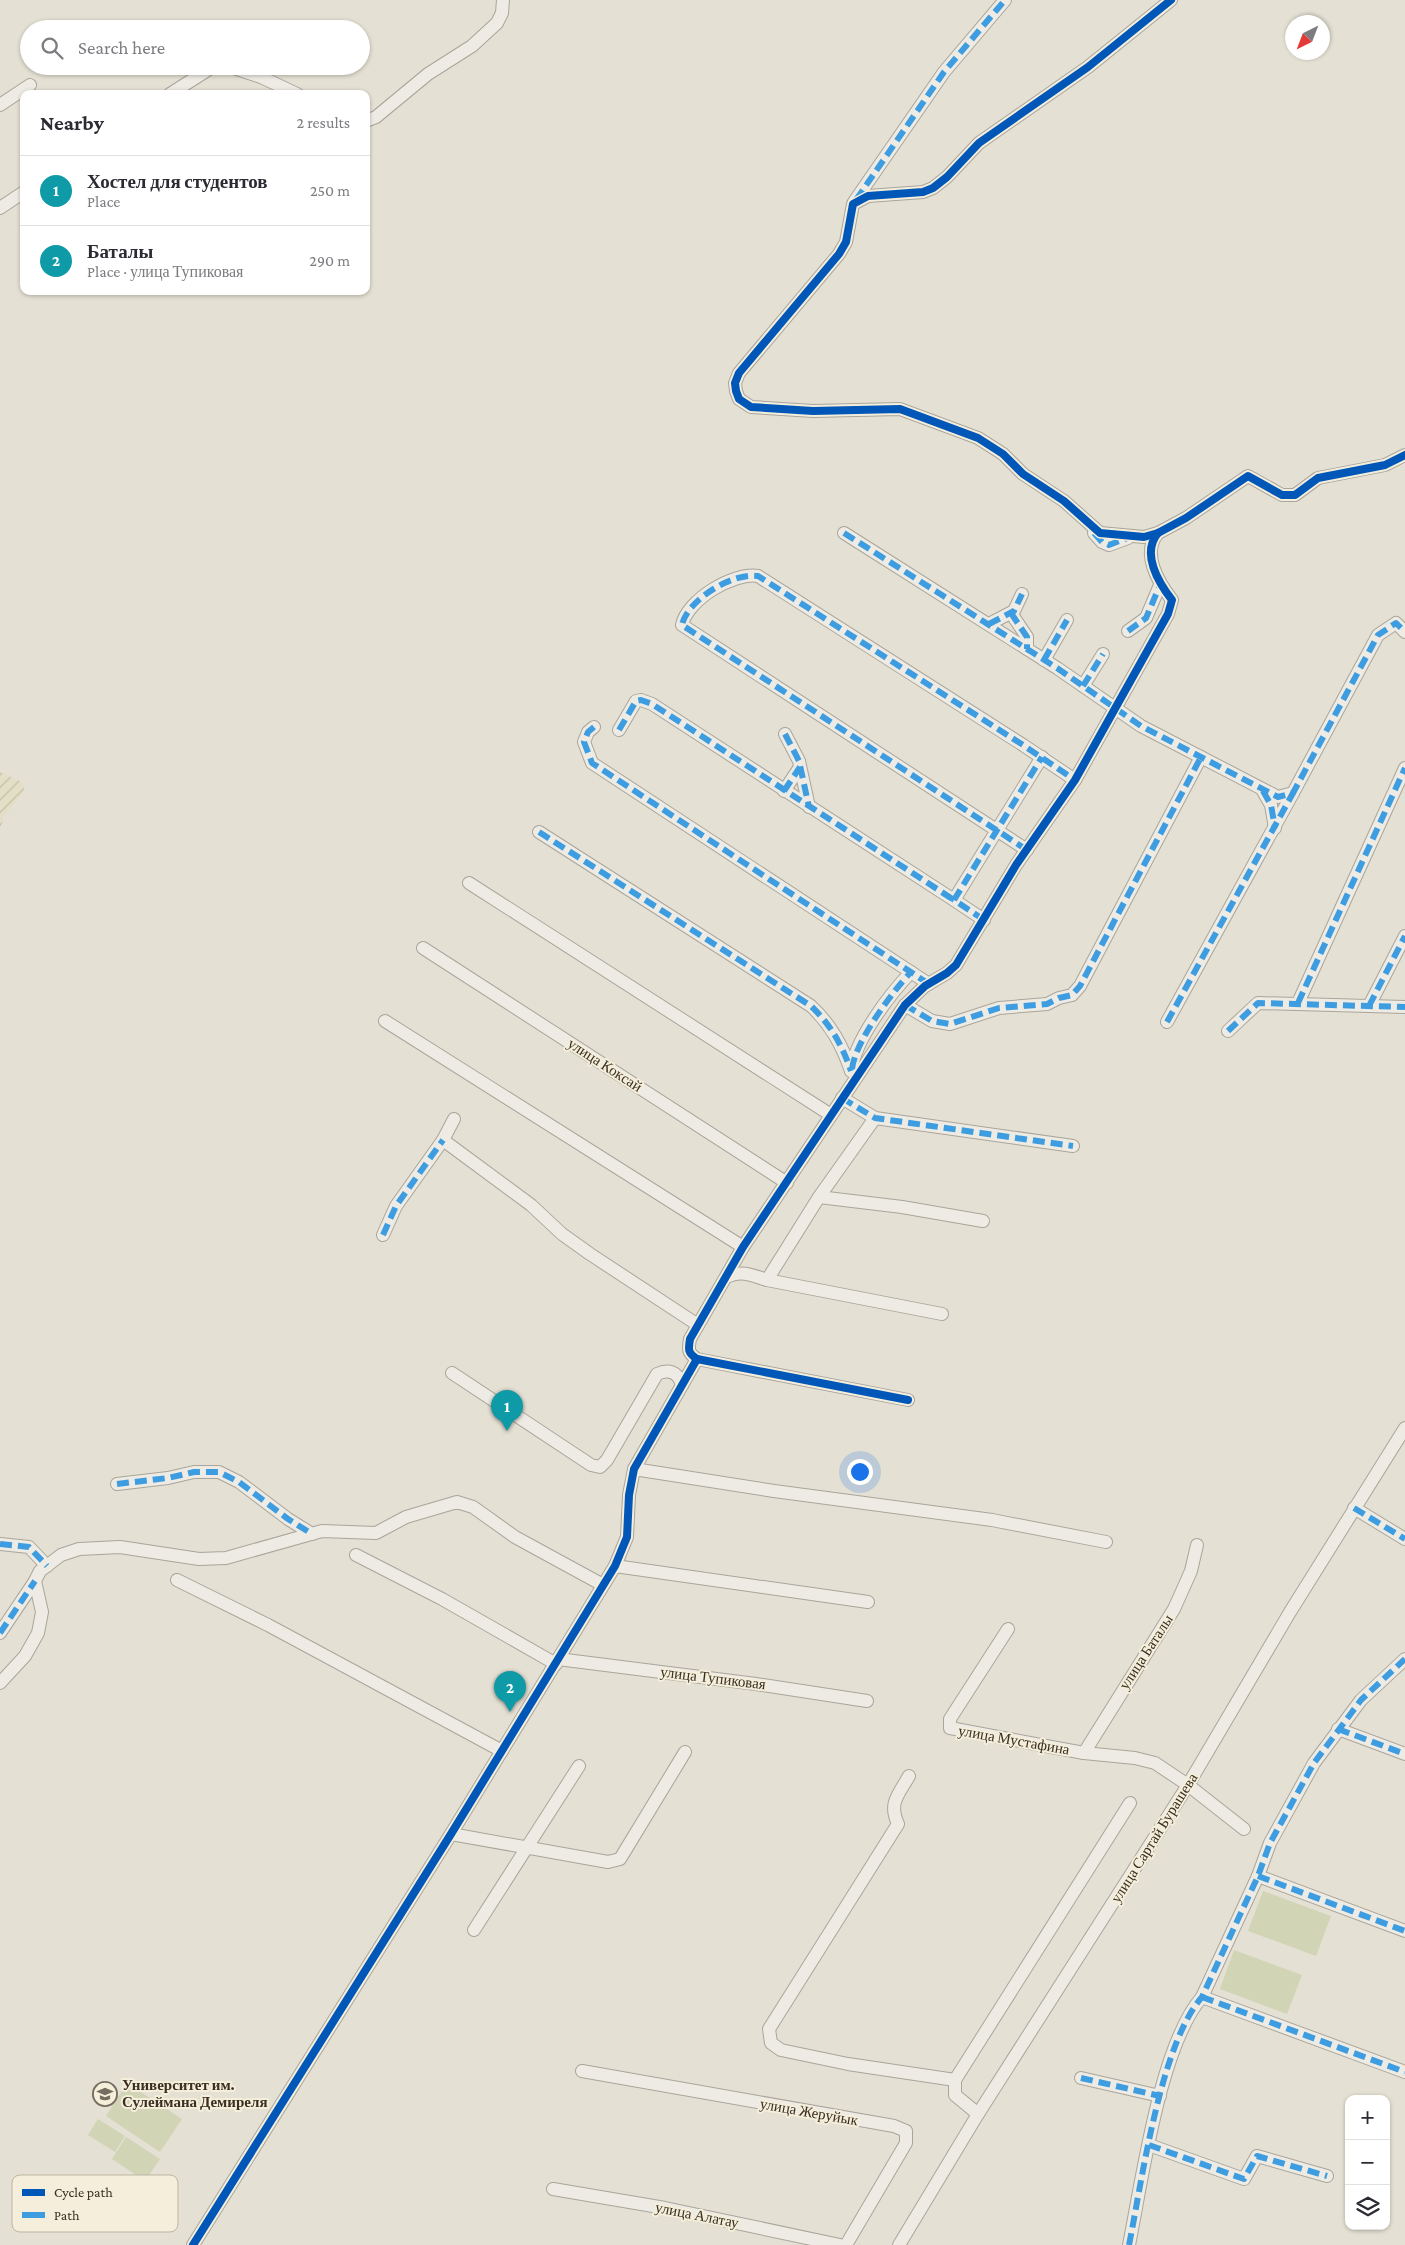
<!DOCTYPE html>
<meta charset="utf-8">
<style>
:root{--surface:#fff;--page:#f2f2f3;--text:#2b2b33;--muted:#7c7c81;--line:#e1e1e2;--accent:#7c3aed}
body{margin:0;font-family:"Crimson Pro",serif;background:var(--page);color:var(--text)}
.controls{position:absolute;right:15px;bottom:15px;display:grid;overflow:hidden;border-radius:10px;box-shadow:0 1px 4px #0004}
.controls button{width:45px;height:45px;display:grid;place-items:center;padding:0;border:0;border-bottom:1px solid var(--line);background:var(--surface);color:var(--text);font:25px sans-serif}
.compass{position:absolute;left:1285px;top:15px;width:45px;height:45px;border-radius:50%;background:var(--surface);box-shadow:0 1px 4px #0004;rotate:222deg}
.you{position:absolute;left:859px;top:1471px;width:18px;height:18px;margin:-12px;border:4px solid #fff;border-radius:50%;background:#1a73e8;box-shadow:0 0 0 8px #1a73e833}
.badge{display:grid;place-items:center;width:32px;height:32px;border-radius:50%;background:var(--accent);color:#fff;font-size:16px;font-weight:700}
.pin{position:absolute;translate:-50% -41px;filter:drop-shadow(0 1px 2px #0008)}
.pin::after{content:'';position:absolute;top:26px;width:18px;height:15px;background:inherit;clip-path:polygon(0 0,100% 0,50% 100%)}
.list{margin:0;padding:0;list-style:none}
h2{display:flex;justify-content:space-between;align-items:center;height:65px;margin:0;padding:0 20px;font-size:21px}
h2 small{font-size:16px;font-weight:400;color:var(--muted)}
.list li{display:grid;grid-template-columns:32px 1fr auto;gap:15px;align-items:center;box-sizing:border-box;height:70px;padding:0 20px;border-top:1px solid var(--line)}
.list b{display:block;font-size:19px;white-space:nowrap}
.list p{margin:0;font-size:16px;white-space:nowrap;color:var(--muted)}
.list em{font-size:16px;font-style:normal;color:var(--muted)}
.icon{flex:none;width:28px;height:28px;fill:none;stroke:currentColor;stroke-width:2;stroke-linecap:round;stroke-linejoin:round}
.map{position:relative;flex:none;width:1405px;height:2245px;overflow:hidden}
.search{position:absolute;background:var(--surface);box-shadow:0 1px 4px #0004;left:20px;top:20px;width:350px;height:55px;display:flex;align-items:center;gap:12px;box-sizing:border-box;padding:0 18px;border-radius:28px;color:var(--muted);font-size:19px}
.panel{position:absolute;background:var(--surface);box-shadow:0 1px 4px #0004;left:20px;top:90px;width:350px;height:205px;border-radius:10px}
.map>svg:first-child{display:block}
.farmland{fill:url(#farmland-furrows)}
.pitch{fill:#d2d4b6}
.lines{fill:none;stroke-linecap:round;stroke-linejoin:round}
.minor-casing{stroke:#aaa59b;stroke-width:14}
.minor{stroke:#edebe3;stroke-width:12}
.quiet{stroke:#3e9de0;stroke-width:6;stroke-dasharray:12 6;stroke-linecap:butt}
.cycleway-casing{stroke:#f4eeda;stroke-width:11}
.cycleway{stroke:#0057b8;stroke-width:8}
.labels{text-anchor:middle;stroke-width:4;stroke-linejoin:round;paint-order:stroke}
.street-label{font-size:15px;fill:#3a2f22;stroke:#f4eeda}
.poi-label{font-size:15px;font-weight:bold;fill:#3a2f22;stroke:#f4eeda;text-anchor:start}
.key{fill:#f4eeda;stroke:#bcb5a3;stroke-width:1}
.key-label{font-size:14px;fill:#3a2f22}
</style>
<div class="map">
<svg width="1405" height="2245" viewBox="0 0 1405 2245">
<defs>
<pattern id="farmland-furrows" width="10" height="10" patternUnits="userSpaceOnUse" patternTransform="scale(1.25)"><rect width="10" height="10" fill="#e3dec5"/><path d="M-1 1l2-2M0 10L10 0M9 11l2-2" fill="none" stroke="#c4bfa9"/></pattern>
</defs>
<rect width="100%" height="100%" fill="#e4e0d3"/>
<!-- farmland -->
<path class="farmland" d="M0,772L18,780L24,786V791L4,816L0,830Z"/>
<!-- pitch -->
<g class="pitch">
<path d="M1263,1891L1331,1916L1316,1956L1248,1931Z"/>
<path d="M1234,1950L1302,1975L1287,2014L1220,1989Z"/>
<path d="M127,2083L182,2119L160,2152L106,2116Z"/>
<path d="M98,2119L125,2136L115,2152L88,2135Z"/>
<path d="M126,2137L160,2159L145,2181L112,2159Z"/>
</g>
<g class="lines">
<defs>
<g id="minor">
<path d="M1171,0L1088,67L979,143L947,177L933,188L923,192L868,196L853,204L846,242L839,254L739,373L735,383L736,391L739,399L751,407L813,411L900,409L978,438L1003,454L1023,474L1064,501L1100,533L1144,537L1158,533L1186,518L1248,476L1282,495H1295L1318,478L1385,465L1405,455"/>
<path d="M228,66L261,77L297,94"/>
<path d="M170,94L214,66"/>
<path d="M0,105L30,85"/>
<path d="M366,121L376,117L428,74L472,46L497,23L502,13L503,0"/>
<path d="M854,202L944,72L1005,0"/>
<path d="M0,208L24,192"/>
<path d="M844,533L1057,668L1141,726L1278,797L1293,793L1378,635L1396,623L1405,632"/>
<path d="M1094,533L1102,542L1109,545L1128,538"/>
<path d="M1011,613L1027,637V649"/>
<path d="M989,624L1014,611L1022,594"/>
<path d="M1128,631L1146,618L1160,585"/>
<path d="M1044,660L1067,620"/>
<path d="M1083,686L1103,654"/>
<path d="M594,727L588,732L584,742L592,763L929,984"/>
<path d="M619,730L636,701L641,700L652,704L954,900"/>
<path d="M785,734L799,761L809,807"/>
<path d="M784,791L800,767"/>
<path d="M1263,791L1271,805L1275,828"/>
<path d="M539,832L811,1006C831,1025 842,1045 851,1071"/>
<path d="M1027,850L682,625C687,600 733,572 758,576L1023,745L1075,780"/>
<path d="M469,883L831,1115"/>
<path d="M984,920L954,900L1042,757"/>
<path d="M423,948L787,1183"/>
<path d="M1298,1003L1405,768"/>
<path d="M905,1005L932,1021L950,1024L999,1008L1047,1004L1059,998L1072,995L1080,986L1201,757"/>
<path d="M1369,1006L1405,936"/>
<path d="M385,1021L743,1247"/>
<path d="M1167,1022L1293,793"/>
<path d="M1228,1031L1258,1003L1405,1007"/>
<path d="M851,1071C855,1040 889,995 911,972"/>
<path d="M842,1098L875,1118L1073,1146"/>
<path d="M454,1119L443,1140L531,1205L562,1234L590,1254L698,1325"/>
<path d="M819,1197L902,1207L983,1221"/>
<path d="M383,1235L396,1206L443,1140"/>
<path d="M729,1276C742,1270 754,1276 767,1280L942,1314"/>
<path d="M767,1280L819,1197L875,1118"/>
<path d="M452,1373L591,1465L600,1467L607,1460L657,1374C668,1369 678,1371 682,1385"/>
<path d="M908,1400L697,1359C688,1353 688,1350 690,1339L743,1247L905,1005L925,986L947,973L956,965L1016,865L1075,780L1168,614L1172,600C1158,582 1141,553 1158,533"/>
<path d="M634,1469L774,1491L992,1520L1106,1542"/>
<path d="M117,1484L168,1478L194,1472H219L239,1482L288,1519L312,1534"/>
<path d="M1354,1508L1405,1539"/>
<path d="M0,1544L29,1547L47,1566"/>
<path d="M356,1555L442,1599L556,1664"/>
<path d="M615,1566L868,1602"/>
<path d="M177,1580L268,1625L502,1751"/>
<path d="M1008,1629L950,1719V1728L1084,1753L1135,1758L1155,1763L1188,1785L1244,1829"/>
<path d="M0,1633L35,1581"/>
<path d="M558,1659L756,1684L867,1701"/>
<path d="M0,1683L25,1656L38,1633L42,1612L35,1581L40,1571L61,1555L79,1549L120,1547L199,1559L226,1558L322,1531L376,1533L406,1517L457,1502L473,1507L515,1537L603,1585"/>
<path d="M1338,1729L1405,1754"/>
<path d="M1084,1753L1174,1609L1191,1571L1197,1545"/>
<path d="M909,1776C899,1794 888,1803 898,1824L769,2029L771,2043L781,2050L848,2064L955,2080L1130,1803"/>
<path d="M451,1834L608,1862L620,1859L685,1752"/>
<path d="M1258,1876L1405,1931"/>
<path d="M474,1930L579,1766"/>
<path d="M1202,1997L1405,2072"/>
<path d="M582,2071L894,2126L906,2131V2143L846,2245"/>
<path d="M1081,2078L1160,2096"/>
<path d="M955,2080V2095L978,2114"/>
<path d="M1149,2145L1244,2179L1257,2156L1327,2176"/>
<path d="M553,2189L665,2208L840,2245"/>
<path d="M193,2245L451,1834L615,1566L627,1537L629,1495L634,1469L697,1359"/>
<path d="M899,2245L978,2114L1188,1785L1290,1612L1405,1428"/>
<path d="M1129,2245C1142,2181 1160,2045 1202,1997L1258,1876L1270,1843L1314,1763L1361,1700L1405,1659"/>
</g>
</defs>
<!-- minor casing -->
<use href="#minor" class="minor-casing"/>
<!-- minor -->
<use href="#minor" class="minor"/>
<!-- quiet -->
<g class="quiet">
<path d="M856,200L944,72L1005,0"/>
<path d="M844,533L1057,668L1141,726L1278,797L1293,793L1378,635L1396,623L1405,632"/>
<path d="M1094,533L1102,542L1109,545L1130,537"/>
<path d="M1011,613L1027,637V649"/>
<path d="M989,624L1014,611L1022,594"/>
<path d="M1128,631L1146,618L1160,585"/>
<path d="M1044,660L1067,620"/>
<path d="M1083,686L1103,654"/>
<path d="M594,727L588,732L584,742L592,763L929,984"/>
<path d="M619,730L636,701L641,700L652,704L954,900"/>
<path d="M785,734L799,761L809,807"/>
<path d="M784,791L800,767"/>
<path d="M1263,791L1271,805L1275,828"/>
<path d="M539,832L811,1006C831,1025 842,1045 851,1071"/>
<path d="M1027,850L682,625C687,600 733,572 758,576L1023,745L1075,780"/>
<path d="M984,920L954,900L1042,757"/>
<path d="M1298,1003L1405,768"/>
<path d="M905,1005L932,1021L950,1024L999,1008L1047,1004L1059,998L1072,995L1080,986L1201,757"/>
<path d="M1369,1006L1405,936"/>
<path d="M1167,1022L1293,793"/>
<path d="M1228,1031L1258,1003L1405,1007"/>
<path d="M852,1069C855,1042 892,992 911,972"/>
<path d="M842,1098L875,1118L1073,1146"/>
<path d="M383,1235L396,1206L443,1140"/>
<path d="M117,1484L168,1478L194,1472H219L239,1482L288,1519L312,1534"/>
<path d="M1354,1508L1405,1539"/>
<path d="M0,1544L29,1547L47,1566"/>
<path d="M0,1633L35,1581"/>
<path d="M1338,1729L1405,1754"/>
<path d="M1258,1876L1405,1931"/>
<path d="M1202,1997L1405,2072"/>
<path d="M1081,2078L1160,2096"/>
<path d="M1149,2145L1244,2179L1257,2156L1327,2176"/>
<path d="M1129,2245C1142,2181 1160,2045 1202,1997L1258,1876L1270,1843L1314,1763L1361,1700L1405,1659"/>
</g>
<defs>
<g id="cycleway">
<path d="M1171,0L1088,67L979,143L947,177L933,188L923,192L868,196L853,204L846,242L839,254L739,373L735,383L736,391L739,399L751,407L813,411L900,409L978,438L1003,454L1023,474L1064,501L1100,533L1144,537L1158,533L1186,518L1248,476L1282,495H1295L1318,478L1385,465L1405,455"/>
<path d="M908,1400L697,1359C688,1353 688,1350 690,1339L743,1247L905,1005L925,986L947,973L956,965L1016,865L1075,780L1168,614L1172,600C1158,582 1141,553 1158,533"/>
<path d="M193,2245L451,1834L615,1566L627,1537L629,1495L634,1469L697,1359"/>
</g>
</defs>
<!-- cycleway casing -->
<use href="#cycleway" class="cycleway-casing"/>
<!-- cycleway -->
<use href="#cycleway" class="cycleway"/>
</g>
<!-- icons -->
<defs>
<symbol id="university-ring" viewBox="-11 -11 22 22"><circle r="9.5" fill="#f4eeda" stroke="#766d60" stroke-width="1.5"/><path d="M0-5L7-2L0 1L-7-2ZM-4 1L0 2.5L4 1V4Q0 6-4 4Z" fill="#766d60"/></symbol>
</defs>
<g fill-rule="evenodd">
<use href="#university-ring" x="91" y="2080" width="28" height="28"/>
</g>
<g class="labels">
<!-- street labels -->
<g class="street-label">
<text transform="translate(605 1065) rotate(33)" y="5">улица Коксай</text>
<text transform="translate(1146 1652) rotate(-57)" y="5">улица Баталы</text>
<text transform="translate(713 1678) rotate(7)" y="5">улица Тупиковая</text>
<text transform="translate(1014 1740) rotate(10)" y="5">улица Мустафина</text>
<text transform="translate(1154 1838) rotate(-58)" y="5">улица Сартай Бурашева</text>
<text transform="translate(809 2112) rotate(10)" y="5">улица Жеруйык</text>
<text transform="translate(697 2215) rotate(11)" y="5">улица Алатау</text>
</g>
<!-- poi labels -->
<g class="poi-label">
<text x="122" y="2090">Университет им.<tspan x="122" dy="17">Сулеймана Демиреля</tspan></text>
</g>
</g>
<!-- legend -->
<rect x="12" y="2175" width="166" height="57" rx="8" class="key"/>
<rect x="22" y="2189" width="23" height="7" fill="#0057b8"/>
<rect x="22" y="2212" width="23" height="6" fill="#3e9de0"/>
<g class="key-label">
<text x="54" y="2197">Cycle path</text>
<text x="54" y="2220">Path</text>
</g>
</svg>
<div class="controls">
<button>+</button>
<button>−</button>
<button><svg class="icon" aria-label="layers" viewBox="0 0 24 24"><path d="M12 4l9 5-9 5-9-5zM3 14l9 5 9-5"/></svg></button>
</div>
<svg class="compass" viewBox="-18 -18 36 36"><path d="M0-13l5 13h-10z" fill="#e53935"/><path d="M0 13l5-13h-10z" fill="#7c7c81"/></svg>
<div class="you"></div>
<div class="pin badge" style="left:507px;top:1431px;background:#0f9aa8">1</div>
<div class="pin badge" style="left:510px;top:1712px;background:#0f9aa8">2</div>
<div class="search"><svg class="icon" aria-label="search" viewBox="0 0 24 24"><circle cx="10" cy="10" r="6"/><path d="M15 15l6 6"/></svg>Search here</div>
<section class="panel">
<h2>Nearby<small>2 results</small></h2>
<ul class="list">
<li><span class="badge" style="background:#0f9aa8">1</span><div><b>Хостел для студентов</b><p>Place</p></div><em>250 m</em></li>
<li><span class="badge" style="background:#0f9aa8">2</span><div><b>Баталы</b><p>Place · улица Тупиковая</p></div><em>290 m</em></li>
</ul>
</section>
</div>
